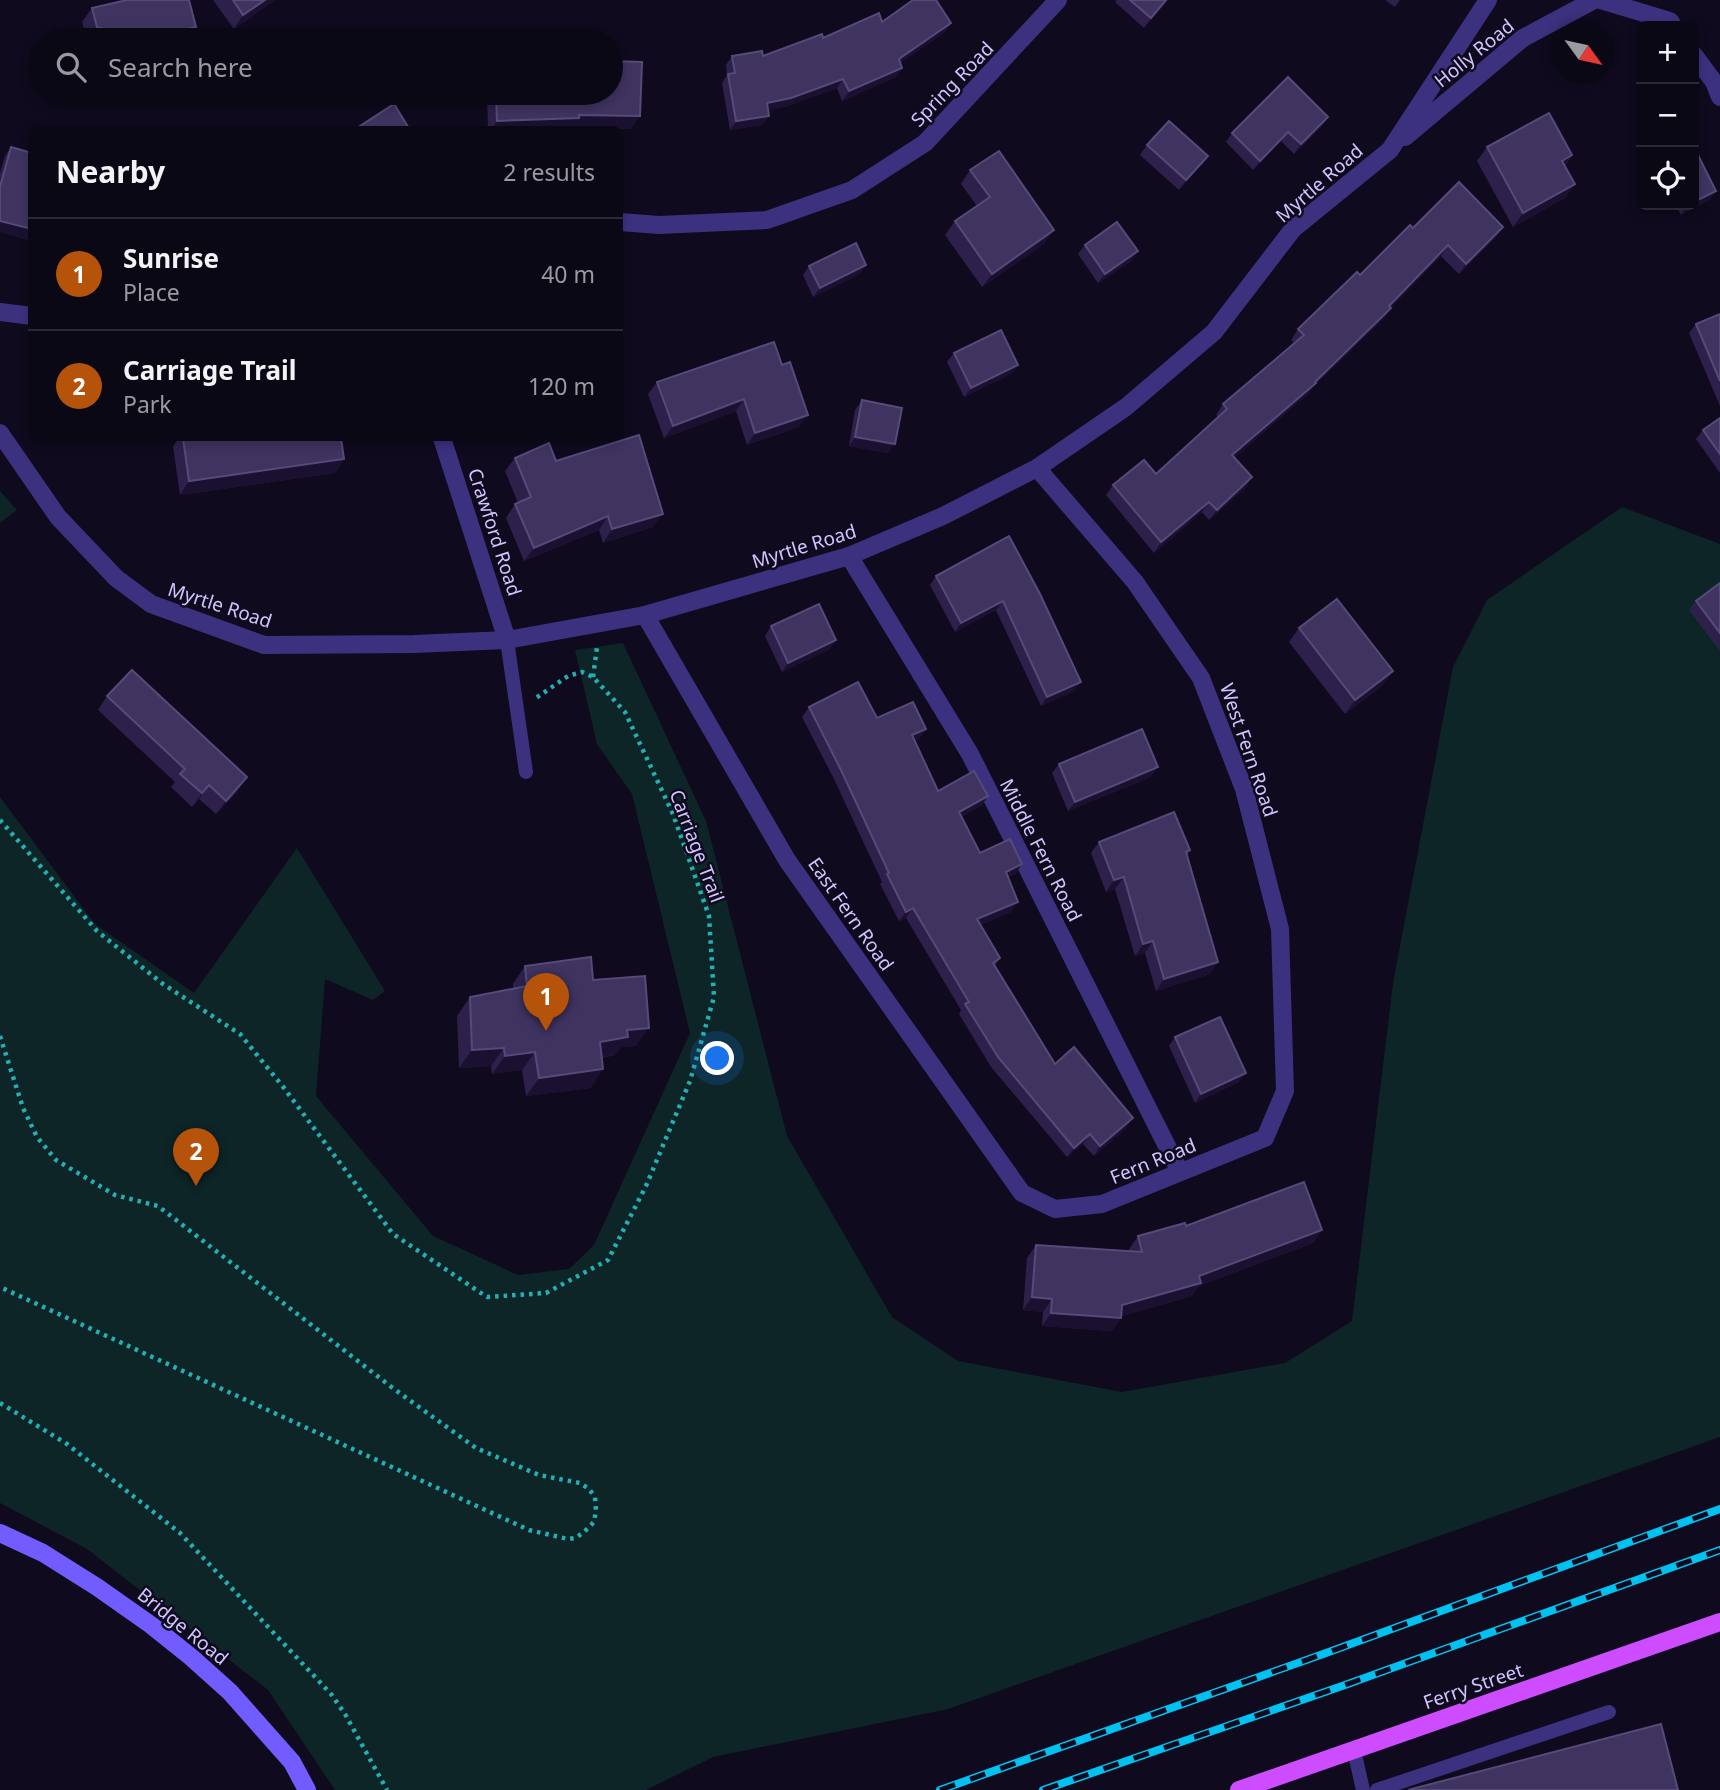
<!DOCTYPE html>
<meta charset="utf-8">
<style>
:root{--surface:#0b0816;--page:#14111f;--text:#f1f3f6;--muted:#9a9aa1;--line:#2b2935;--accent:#b45309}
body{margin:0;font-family:"Noto Sans",sans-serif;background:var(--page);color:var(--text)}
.controls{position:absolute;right:21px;top:21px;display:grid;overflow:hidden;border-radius:10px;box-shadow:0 4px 10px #0003}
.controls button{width:63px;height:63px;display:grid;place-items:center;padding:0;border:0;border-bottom:2px solid var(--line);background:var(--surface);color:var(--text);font:35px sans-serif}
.compass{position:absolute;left:1552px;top:21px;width:63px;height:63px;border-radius:50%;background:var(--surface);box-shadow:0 4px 10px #0003;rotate:123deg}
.you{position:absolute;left:718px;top:1059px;width:24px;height:24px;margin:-18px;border:5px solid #fff;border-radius:50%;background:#1a73e8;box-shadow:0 0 0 10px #1a73e833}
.badge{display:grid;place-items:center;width:46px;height:46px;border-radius:50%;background:var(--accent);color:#fff;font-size:23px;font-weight:700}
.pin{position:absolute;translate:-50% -58px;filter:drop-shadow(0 2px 4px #0008)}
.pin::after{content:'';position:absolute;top:37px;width:24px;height:21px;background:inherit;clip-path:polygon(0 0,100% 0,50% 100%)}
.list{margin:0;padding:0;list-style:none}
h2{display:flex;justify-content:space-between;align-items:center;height:91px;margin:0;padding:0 28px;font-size:30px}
h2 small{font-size:23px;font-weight:400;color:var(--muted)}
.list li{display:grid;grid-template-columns:46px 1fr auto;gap:21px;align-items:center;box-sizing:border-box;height:112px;padding:0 28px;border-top:2px solid var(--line)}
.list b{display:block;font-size:26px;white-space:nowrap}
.list p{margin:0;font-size:23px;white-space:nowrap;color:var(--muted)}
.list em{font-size:23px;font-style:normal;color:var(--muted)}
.icon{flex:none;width:38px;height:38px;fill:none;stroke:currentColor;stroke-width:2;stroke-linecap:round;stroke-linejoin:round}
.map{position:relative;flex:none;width:1720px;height:1790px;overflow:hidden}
.search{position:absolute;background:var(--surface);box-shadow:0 4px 10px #0003;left:28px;top:28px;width:595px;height:77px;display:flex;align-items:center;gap:18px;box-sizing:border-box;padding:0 24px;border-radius:38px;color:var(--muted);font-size:26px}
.panel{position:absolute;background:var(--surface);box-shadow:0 4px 10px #0003;left:28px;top:126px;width:595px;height:315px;border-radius:10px}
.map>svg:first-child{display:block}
.green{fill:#0d2527}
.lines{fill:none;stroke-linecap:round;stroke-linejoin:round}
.path{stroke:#24afb4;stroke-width:4.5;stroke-dasharray:3.5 5;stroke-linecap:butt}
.lane{stroke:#3c317f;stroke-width:14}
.street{stroke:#3c317f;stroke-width:18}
.secondary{stroke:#705cff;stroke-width:18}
.primary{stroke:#ce4cff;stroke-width:18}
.rail-casing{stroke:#00c1f0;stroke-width:8}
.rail{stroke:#0f0a1d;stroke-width:5;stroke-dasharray:16;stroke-linecap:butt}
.wall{fill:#2d214c}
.shaded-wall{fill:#1a1131}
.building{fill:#3f3360;stroke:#564a79;stroke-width:2}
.labels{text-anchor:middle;stroke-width:5;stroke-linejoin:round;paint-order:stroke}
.street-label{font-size:19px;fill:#d2c5ff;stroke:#0f0a1d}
</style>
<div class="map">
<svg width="1720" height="1790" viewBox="0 0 1720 1790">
<rect width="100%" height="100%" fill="#0f0a1d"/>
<!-- green -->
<g class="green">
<path d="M0,491L17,510L0,523Z"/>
<path d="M1622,507L1720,544V1437L948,1709L713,1757L646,1790H335L268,1690L87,1549L0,1503V797L95,924L194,993L297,848L385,991L373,1000L325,979L316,1096L433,1236L518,1275L569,1269L594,1245L690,1033L632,794L597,744L575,650L623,643L706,821L787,1136L892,1317L958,1361L1122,1392L1285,1363L1352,1321L1393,983L1453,667L1487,600Z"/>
</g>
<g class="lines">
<!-- path -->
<g class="path">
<path d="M593,677L597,647"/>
<path d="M0,820L97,931L163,984L240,1034L284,1088L393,1234L487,1297L546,1293L608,1260L646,1186L690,1081L714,997L709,916L673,814L625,712L593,677L582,672L568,676L536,698"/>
<path d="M0,1036L23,1108L37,1137L56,1160L115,1195L158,1206L394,1389L476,1448L539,1475L580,1483L589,1489L595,1497L596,1510L594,1522L583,1533L575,1538L568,1539L529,1530L0,1287"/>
<path d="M0,1403L67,1444L180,1533L331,1694L345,1714L387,1790"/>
</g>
<!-- lane -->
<g class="lane">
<path d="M507,640L526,772"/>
<path d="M1354,1750L1363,1790"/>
<path d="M1377,1790L1609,1712"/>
</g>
<!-- street -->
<g class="street">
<path d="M1600,0L1670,21L1673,26"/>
<path d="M1694,55L1714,82L1720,97"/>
<path d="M1405,137L1523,38L1594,0"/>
<path d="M620,222L659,225L767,220L852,190L925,143L1058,0"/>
<path d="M0,312L32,316"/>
<path d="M0,433L58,517L116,578L151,604L264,645L414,644L507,640L645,615L849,556L943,516L1037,468L1126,407L1214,332L1293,229L1390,150L1488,0"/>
<path d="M442,438L507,640"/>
<path d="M849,556L970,754L1180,1172"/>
<path d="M645,615L787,860L1022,1193L1055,1209L1102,1204L1265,1138L1285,1091L1280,929L1244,789L1201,678L1135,582L1037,468"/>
</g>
<!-- secondary -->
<path class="secondary" d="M0,1533L43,1553L97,1587L151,1625L191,1657L230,1692L292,1762L307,1790"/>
<!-- primary -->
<path class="primary" d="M1239,1790L1720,1622"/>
<defs>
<g id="rail">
<path d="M940,1790L1326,1653L1720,1509"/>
<path d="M1043,1790L1345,1685L1720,1550"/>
</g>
</defs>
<!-- rail casing -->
<use href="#rail" class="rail-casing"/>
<!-- rail -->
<use href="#rail" class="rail"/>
</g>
<!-- wall -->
<g class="wall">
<path d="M213,0H275L234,29Z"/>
<path d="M1117,0H1168L1144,28L1115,2Z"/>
<path d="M1385,0H1400L1395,7Z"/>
<path d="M92,8L187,40H87L82,22Z"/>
<path d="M882,22L945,32L900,63L896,77L842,101L837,88L785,107L768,110L769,116L762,125L730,130L722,83L727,75L726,65L732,56H763L823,38Z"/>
<path d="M487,93H611L631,129L573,127L571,130H488Z"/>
<path d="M1328,117L1322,126L1294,154L1281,141L1253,170L1226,142L1232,133Z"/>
<path d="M1147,145L1208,156L1201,165L1179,190L1140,155Z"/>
<path d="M11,147L32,153V236L29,240L0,232V173L5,156Z"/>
<path d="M1487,147L1572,155L1565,166L1575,184L1565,198L1513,227L1477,161Z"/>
<path d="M970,170L1044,244L982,287L945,235L955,221L977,206L961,184Z"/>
<path d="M1716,191L1709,200L1681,215L1676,205H1694Z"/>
<path d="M1503,227L1496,237L1459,274L1441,256L1391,307L1384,318L1313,387L1309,393L1234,458L1252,477L1245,488L1209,520L1202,512L1154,553L1106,495L1113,485L1156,474L1218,417L1216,415L1223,404L1294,343L1291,340L1298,329L1413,228Z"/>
<path d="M1085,245L1131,261L1098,283L1078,254Z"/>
<path d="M809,266L860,274L813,297L803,275Z"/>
<path d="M1720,314V406L1689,333L1696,324Z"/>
<path d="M954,353L1018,365L1011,374L964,397L947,362Z"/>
<path d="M782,365L799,427L747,445L736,411L664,438L648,394L657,382Z"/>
<path d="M862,400L888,453L849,446L855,410Z"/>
<path d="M1720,418V473L1696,439L1703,430Z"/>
<path d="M179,438H341L344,459L335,473L180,495L173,446Z"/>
<path d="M515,458L556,461L653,527L603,543L599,530L524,561L506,518L515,504L518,503L505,471Z"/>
<path d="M1009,536L1074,691L1041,706L996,610L955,632L930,585L936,576Z"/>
<path d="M1720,583V651L1689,610L1696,601Z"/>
<path d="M771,626L830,649L782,672L765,636Z"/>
<path d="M1299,628L1393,671L1383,685L1345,714L1289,642Z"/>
<path d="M107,696L238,791L216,814L199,799L192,807L171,787L175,782L98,710Z"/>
<path d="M809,707L877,718L926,729L919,739L914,741L938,791L988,796L981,806L961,817L980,853L1022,864L1015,874L1008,877L1011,912L980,925L1000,958L995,966L1055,1064L1126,1128L1094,1156L1083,1144L1067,1157L991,1067L959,1014L961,1010L906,918L899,921L880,884L882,882L834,779L802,717Z"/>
<path d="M1059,764L1151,777L1068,811L1052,773Z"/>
<path d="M1099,842L1190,850L1187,855L1210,974L1156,991L1145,953L1135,956L1115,889L1106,892L1091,853Z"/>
<path d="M525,966L593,980L636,1046L621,1047L615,1055L602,1058L591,1088L526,1096L522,1070L492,1074L491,1066L459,1068L457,1016L470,997L513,989V984Z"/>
<path d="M1175,1037L1239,1082L1195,1103L1169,1046Z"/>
<path d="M1186,1226L1322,1230L1313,1243L1199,1286L1192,1296L1122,1316L1121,1318L1112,1331L1042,1326L1043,1312L1023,1310L1027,1258L1036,1245L1129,1252V1249L1138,1236Z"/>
</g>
<!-- shaded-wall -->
<g class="shaded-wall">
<path d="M265,0H275L234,29L243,15Z"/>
<path d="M1166,0H1168L1144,28L1151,18Z"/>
<path d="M951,23L945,32L892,69L899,59Z"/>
<path d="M97,27L108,30L101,40H88Z"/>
<path d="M196,27L187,40H141Z"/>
<path d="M902,68L896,77L842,101L849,91Z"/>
<path d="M843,79L837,88L785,107L760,112L767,103Z"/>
<path d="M579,115L640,116L631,129L573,127L571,130H491L497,121Z"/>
<path d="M769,116L762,125L730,130L736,121Z"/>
<path d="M1328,117L1322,126L1294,154L1301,144Z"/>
<path d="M1288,132L1281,141L1253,170L1260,161Z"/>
<path d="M1572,155L1562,169V161Z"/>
<path d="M1208,156L1201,165L1179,190L1186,180Z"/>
<path d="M1575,184L1565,198L1513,227L1523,213Z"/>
<path d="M1716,191L1709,200L1681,215L1687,206L1694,205V202Z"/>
<path d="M0,221L32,229V236L29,240L0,232Z"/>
<path d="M1503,227L1496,237L1459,274L1466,264Z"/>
<path d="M1054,230L1044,244L982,287L992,274Z"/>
<path d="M1448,245L1441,256L1382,316L1389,306Z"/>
<path d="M1138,251L1131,261L1098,283L1105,274Z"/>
<path d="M866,265L860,274L813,297L820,288Z"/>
<path d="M1391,308L1384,318L1313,387L1309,393L1225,466L1232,455L1315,382Z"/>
<path d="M1018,365L1011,374L964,397L971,388Z"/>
<path d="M744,399L736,411L664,438L673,426Z"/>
<path d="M808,415L799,427L747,445L755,433Z"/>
<path d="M855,437L895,444L888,453L849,446Z"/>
<path d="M344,459L335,473L180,495L189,481Z"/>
<path d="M1252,477L1245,488L1209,520L1217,510Z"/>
<path d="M1209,502L1202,512L1154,553L1161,542Z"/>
<path d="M663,514L653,527L603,543L612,529Z"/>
<path d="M608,516L599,530L524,561L534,548Z"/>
<path d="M1003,601L996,610L955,632L961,623Z"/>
<path d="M836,640L830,649L782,672L788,663Z"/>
<path d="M1393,671L1383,685L1345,714L1355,700Z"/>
<path d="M1081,682L1074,691L1041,706L1047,697Z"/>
<path d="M926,729L919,739L905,745L912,735Z"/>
<path d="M1158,767L1151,777L1068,811L1075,802Z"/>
<path d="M247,777L238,791L216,814L226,801Z"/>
<path d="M209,785L199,799L192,807L202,793Z"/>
<path d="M988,796L981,806L952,822L959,812Z"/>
<path d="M1022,864L1015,874L999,881L1006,872Z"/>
<path d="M1124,877L1115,889L1106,892L1114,880Z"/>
<path d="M1018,902L1011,912L970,929L977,919Z"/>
<path d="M913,908L906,918L899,921L906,912Z"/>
<path d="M1153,941L1145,953L1135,956L1143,944Z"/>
<path d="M1218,962L1210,974L1156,991L1164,979Z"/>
<path d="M649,1028L636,1046L621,1047L615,1055L587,1060L600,1042L627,1030Z"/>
<path d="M504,1048L491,1066L459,1068L472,1050Z"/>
<path d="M535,1052L522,1070L492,1074L505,1056Z"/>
<path d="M603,1069L591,1088L526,1096L539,1078Z"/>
<path d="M1246,1073L1239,1082L1195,1103L1201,1094Z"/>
<path d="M1133,1118L1126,1128L1094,1156L1100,1146Z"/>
<path d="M1090,1134L1083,1144L1067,1157L1074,1148Z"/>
<path d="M1322,1230L1313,1243L1199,1286L1192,1296L1115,1318H1121L1112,1331L1042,1326L1051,1313L1122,1305Z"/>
<path d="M1032,1297L1052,1299L1043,1312L1023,1310Z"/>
</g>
<!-- building -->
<g class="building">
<path d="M127,0H189L196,27L141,40H107L108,30L97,27L92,8Z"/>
<path d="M233,0H265L243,15Z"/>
<path d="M913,0H936L951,23L899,59L902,68L849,91L843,79L791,98L767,103L769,116L736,121L728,74L735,73L732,56L762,51L763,56L822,34L823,38L879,13L882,22Z"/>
<path d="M1130,0H1166L1151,18Z"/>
<path d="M611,61L642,62L640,116L579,115V118L497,121L496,93H611Z"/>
<path d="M1288,77L1328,117L1301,144L1288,132L1260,161L1232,133Z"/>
<path d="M394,104L410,130H354Z"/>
<path d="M1549,113L1572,155L1562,161L1575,184L1523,213L1487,147Z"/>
<path d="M1169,121L1208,156L1186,180L1147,145Z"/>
<path d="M11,147L32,153V229L0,221V187Z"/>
<path d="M1694,147L1716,191L1694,202Z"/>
<path d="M999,151L1054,230L992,274L955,221L990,197L970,170Z"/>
<path d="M1459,182L1503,227L1466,264L1448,245L1389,306L1391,308L1315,382L1316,383L1232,455L1252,477L1217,510L1209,502L1161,542L1113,485L1144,460L1156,474L1227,409L1223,404L1304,335L1298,329L1357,272L1360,275L1410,225L1413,228Z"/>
<path d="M1117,222L1138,251L1105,274L1085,245Z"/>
<path d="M856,243L866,265L820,288L809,266Z"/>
<path d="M1720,314V381L1696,324Z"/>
<path d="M1001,330L1018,365L971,388L954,353Z"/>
<path d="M774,342L782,365L790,362L808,415L755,433L744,399L673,426L657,382Z"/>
<path d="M862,400L902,408L895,444L855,437Z"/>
<path d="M1720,418V454L1703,430Z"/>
<path d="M639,435L663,514L612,529L608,516L534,548L515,504L531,497L515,458L549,443L556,461Z"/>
<path d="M183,438H341L344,459L189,481Z"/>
<path d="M1009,536L1040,594L1081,682L1047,697L1003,601L961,623L936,576Z"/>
<path d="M1720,583V633L1696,601Z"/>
<path d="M1337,599L1393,671L1355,700L1299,628Z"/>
<path d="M819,604L836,640L788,663L771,626Z"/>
<path d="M132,670L247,777L226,801L209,785L202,793L180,774L185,769L107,696Z"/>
<path d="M858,682L877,718L913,702L926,729L912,735L938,791L974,771L988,796L959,812L980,853L1010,839L1022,864L1006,872L1018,902L977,919L1000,958L993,963L1055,1064L1074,1047L1133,1118L1100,1146L1090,1134L1074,1148L998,1057L965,1004L969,1002L913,908L906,912L887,874L889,873L841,770L809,707Z"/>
<path d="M1142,729L1158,767L1075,802L1059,764Z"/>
<path d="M1174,812L1190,850L1186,852L1218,962L1164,979L1153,941L1143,944L1124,877L1114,880L1099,842Z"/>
<path d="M591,957L593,980L645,976L649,1028L627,1030L628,1037L600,1042L603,1069L539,1078L535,1052L505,1056L504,1048L472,1050L470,997L527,986L525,966Z"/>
<path d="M1220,1017L1246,1073L1201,1094L1175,1037Z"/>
<path d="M1304,1182L1322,1230L1199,1276L1201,1283L1122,1305L1121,1318L1051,1313L1052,1299L1032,1297L1036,1245L1142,1252L1138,1236L1185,1223L1186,1226Z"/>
<path d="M1661,1724L1678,1790H1408Z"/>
</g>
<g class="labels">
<!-- street labels -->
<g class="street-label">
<text transform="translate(1474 53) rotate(-39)" y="7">Holly Road</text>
<text transform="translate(952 84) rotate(-46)" y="7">Spring Road</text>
<text transform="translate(1319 183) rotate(-41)" y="7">Myrtle Road</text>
<text transform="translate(495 532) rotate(72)" y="7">Crawford Road</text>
<text transform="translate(804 546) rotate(-17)" y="7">Myrtle Road</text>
<text transform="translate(220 605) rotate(18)" y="7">Myrtle Road</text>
<text transform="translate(1249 750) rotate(71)" y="7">West Fern Road</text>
<text transform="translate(697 846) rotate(69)" y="7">Carriage Trail</text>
<text transform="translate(1041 850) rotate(63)" y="7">Middle Fern Road</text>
<text transform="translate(851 914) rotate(55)" y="7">East Fern Road</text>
<text transform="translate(1153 1161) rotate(-22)" y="7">Fern Road</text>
<text transform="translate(183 1626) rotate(39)" y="7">Bridge Road</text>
<text transform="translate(1473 1686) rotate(-19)" y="7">Ferry Street</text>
</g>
</g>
</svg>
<div class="controls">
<button>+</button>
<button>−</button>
<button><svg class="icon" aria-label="locate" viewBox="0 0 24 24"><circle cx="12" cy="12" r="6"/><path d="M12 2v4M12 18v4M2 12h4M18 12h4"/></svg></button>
</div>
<svg class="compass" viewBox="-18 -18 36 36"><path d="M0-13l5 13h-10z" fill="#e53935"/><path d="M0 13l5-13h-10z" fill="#9a9aa1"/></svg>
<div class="you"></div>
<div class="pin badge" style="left:546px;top:1031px">1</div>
<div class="pin badge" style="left:196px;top:1186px">2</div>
<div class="search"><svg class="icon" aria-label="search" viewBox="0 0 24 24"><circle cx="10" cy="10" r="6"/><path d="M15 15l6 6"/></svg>Search here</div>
<section class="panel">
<h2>Nearby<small>2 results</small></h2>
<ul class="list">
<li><span class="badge">1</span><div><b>Sunrise</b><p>Place</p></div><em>40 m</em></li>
<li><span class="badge">2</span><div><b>Carriage Trail</b><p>Park</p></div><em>120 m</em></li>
</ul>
</section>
</div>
